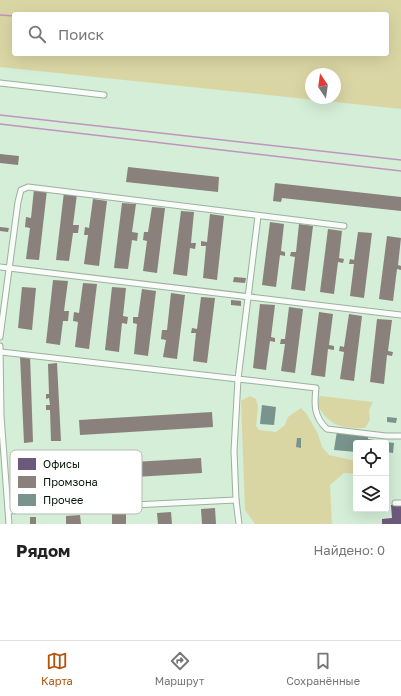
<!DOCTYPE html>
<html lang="ru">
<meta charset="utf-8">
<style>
:root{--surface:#fff;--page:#f2f2f2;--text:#222;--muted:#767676;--line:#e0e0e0;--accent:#b45309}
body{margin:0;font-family:"Golos Text",sans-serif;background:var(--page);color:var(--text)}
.controls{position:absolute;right:12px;bottom:12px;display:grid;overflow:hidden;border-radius:4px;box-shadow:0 4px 16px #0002}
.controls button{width:36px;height:36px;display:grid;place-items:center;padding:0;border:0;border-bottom:1px solid var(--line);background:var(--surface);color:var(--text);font:20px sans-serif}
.compass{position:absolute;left:305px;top:68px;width:36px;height:36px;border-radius:50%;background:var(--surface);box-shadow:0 4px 16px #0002;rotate:347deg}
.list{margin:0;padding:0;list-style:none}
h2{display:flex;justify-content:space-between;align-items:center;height:52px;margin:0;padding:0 16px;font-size:17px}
h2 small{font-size:13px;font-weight:400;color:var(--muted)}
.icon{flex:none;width:22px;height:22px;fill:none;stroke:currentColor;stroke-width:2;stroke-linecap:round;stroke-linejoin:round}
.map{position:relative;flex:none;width:401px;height:524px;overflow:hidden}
.search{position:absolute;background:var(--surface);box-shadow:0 4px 16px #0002;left:12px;right:12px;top:12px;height:44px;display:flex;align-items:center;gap:10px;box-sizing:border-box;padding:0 14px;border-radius:4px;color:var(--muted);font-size:15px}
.sheet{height:116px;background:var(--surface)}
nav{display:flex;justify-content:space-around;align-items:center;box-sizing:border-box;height:56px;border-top:1px solid var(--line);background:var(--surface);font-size:11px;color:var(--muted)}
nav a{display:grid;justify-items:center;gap:2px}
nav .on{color:var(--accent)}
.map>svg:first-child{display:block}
.green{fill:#dad6a4;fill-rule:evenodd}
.offices{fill:#6d597a}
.industry{fill:#8a817c}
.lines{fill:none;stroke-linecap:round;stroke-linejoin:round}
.stream{stroke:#c194bf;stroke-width:1.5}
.building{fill:#78948c}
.minor-casing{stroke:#9cb19f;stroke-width:7}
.minor{stroke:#f9fcf9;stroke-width:5}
.key{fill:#fff;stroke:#b5bab6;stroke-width:1}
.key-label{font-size:11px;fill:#07180a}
</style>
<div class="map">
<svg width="401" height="524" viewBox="0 0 401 524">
<rect width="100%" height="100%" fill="#d4eed7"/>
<!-- green -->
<g class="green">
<path d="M0,0H401V109L0,67ZM14,14H387V54H14ZM311,74H335V98H311Z"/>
<path d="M250,396L256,399L258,407L256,426L259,430L276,432L285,425L288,417L301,408L306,413L318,434L322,447L329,455L356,461V474L344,473L330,485L332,524H255L245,510L241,401Z"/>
<path d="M320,396L373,402L369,410L370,420L365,428C339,429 329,425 316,403Z"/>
</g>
<!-- offices -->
<path class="offices" d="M401,504V524H382V519L392,518L391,505Z"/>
<!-- industry -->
<g class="industry">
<path d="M0,154L19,156L18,165L0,163Z"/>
<path d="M128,167L219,177L218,192L126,182Z"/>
<path d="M275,183L401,197V211L282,198L281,202L273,201Z"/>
<path d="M34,189L47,190L39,260L26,259L30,228L25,227L26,217L31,218Z"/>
<path d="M64,192L77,194L73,225H79L78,233H73L69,261L56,260Z"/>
<path d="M93,199L107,201L99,266L84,264L88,235H84L85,227L89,228Z"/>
<path d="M122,203L136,204L132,232L138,233L137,241L132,240L128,269L114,268Z"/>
<path d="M152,207L165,208L157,273L143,271L147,241L143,240L144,232H148Z"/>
<path d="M181,211L194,212L191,243H196L195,249L190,248L187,276L173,274Z"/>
<path d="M210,214L224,216L217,280L203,278L206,246H201V241L207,242Z"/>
<path d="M270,222L284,224L281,251L285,252V256L280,255L276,287L262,285Z"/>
<path d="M299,224L313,226L305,291L291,289L295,257L290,256L291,252H296Z"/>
<path d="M0,227L9,228L8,232L0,231Z"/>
<path d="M328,229L342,231L339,258L344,259L343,263L338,262L334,294L320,292Z"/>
<path d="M358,232L372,233L364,298L350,296L354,264H349L350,259L354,260Z"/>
<path d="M387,236L401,238L398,265L401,266V270L397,269L393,301L379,299Z"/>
<path d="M234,277L246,278L245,283L233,282Z"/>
<path d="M53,280L68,281L64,311H69L68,321H63L60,345L46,343Z"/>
<path d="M83,283L97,284L89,349L75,347L78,322L73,321L74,312L79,313Z"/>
<path d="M22,287L36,288L32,330L18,328Z"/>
<path d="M112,287L126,288L123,316L128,317L127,324L122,323L119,352L105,350Z"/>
<path d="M142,289L156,291L148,356L134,354L137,324L133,323V317H138Z"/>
<path d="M171,293L185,295L177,359L163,357L166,340L161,339L162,330H167Z"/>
<path d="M201,297L215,298L207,363L193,361L196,333H191L192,328L197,329Z"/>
<path d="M231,300L241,301V306L231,305Z"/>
<path d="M260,304L275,305L271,337L275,338V342L270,341L266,370L253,368Z"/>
<path d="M289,307L303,309L295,373L281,371L285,344H280L281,339H285Z"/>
<path d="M319,312L333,314L329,345L334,346V350L328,349L325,377L311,375Z"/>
<path d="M349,314L362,316L354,381L340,379L344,352L339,351L340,346L344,347Z"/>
<path d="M377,319L392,320L388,351L393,352L392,356L387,355L384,384L370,382Z"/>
<path d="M30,355L33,442L24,443L20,356Z"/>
<path d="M57,363L61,441H51L50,410H46V405H50L49,398L46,399V394H49L48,364Z"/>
<path d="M212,412L213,427L80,435L79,420Z"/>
<path d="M201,458L202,473L68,481L67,466Z"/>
<path d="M215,508L216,524H202L201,509Z"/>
<path d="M171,512L172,524H158L157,513Z"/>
<rect x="112" y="514" width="14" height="10"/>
<path d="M80,515L81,524H66V516Z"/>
<rect x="30" y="517" width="6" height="7"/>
</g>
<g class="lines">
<!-- stream -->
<g class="stream">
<path d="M0,15L14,16"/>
<path d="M0,115L401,160"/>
<path d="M0,124L401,171"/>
</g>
</g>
<!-- building -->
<g class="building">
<path d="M262,405L276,407L274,425L260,424Z"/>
<path d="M387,417L397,418L396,423L387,422Z"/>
<path d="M337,431L368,436V439L394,443L393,453L386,452V443H356V452L334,450Z"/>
<path d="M297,438H301V448L296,447Z"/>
</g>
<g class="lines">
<defs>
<g id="minor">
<path d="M0,83L104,95"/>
<path d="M258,216L238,379L316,388C314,405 314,417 327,429L386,436H401"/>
<path d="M0,267L401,315"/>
<path d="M0,337L18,202L21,190L28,187L344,226"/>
<path d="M0,346L1,416L9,524"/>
<path d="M1,352L238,379L234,451L236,500L239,524"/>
<path d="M395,503H401"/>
<path d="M9,511L236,500"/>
</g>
</defs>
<!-- minor casing -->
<use href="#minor" class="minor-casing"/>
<!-- minor -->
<use href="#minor" class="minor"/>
</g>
<!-- legend -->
<rect x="10" y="450" width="132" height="64" rx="6" class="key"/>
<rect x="18" y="458" width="18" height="12" fill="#6d597a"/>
<rect x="18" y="476" width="18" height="12" fill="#8a817c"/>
<rect x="18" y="494" width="18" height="12" fill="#78948c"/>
<g class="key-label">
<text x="43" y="468">Офисы</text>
<text x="43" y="486">Промзона</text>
<text x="43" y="504">Прочее</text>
</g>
</svg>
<div class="controls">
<button><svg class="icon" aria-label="locate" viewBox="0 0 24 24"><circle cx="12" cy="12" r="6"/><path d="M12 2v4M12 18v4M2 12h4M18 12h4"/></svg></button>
<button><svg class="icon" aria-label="layers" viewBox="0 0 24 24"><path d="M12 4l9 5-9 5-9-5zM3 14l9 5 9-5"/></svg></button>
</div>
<svg class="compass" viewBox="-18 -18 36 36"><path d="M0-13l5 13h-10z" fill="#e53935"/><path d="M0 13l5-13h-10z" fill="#767676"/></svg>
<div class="search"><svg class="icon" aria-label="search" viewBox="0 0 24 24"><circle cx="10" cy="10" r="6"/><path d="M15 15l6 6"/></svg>Поиск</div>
</div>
<section class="sheet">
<h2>Рядом<small>Найдено: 0</small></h2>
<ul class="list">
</ul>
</section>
<nav>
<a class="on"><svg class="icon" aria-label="map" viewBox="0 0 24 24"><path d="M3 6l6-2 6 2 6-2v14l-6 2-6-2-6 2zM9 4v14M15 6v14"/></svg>Карта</a>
<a><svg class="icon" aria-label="directions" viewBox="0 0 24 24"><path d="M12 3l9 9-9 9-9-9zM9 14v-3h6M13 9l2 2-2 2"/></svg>Маршрут</a>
<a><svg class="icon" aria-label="saved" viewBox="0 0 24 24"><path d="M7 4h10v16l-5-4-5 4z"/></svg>Сохранённые</a>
</nav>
